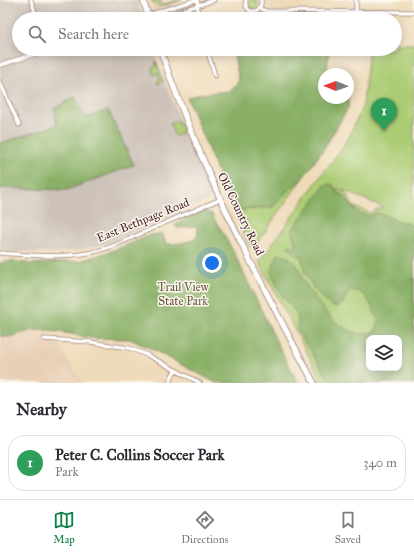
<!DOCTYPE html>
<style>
:root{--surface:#fff;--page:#f2f2f3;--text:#2b2b33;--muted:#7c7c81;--line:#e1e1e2;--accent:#0b8043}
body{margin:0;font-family:"IM FELL Great Primer",serif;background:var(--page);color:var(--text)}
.controls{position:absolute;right:12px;bottom:12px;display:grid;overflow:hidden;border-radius:8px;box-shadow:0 2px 10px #0003}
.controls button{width:36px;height:36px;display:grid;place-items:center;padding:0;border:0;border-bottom:1px solid var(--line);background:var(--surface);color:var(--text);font:20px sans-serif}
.compass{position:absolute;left:318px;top:68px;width:36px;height:36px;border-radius:50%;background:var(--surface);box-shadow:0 2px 10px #0003;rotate:271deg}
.you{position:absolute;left:212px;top:263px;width:14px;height:14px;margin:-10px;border:3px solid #fff;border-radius:50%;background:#1a73e8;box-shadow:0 0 0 6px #1a73e833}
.badge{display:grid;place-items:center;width:26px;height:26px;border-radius:50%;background:var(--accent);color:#fff;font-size:13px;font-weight:700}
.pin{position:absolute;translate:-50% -33px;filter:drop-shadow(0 1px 2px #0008)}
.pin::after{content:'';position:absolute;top:21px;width:14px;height:12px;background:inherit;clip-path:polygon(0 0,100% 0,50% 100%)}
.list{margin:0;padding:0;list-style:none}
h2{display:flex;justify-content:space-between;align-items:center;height:52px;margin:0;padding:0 16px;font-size:17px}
h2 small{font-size:13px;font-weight:400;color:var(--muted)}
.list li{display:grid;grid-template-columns:26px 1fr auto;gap:12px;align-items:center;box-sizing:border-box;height:56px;margin:0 8px 8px;padding:0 8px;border:1px solid var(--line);border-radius:16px}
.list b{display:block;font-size:15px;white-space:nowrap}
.list p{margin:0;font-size:13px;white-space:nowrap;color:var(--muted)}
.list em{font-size:13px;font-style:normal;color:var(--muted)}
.icon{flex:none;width:22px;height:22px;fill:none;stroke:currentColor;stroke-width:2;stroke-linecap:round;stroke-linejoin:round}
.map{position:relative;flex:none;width:414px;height:383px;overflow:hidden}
.search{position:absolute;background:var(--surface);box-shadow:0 2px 10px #0003;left:12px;right:12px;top:12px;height:44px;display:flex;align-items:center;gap:10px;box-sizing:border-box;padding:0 14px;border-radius:22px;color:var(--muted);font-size:15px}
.sheet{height:116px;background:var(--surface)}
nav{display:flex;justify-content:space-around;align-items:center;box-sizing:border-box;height:56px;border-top:1px solid var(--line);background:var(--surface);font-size:11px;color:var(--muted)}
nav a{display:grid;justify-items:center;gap:2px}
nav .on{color:var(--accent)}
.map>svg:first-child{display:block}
.built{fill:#e8cfb5}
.industrial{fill:#cdc2b9}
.green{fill:#accc74;stroke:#7b7650;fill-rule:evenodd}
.forest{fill:#89b066;stroke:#6a6848;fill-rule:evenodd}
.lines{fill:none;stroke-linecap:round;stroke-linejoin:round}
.minor-casing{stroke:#9c7d72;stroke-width:5}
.tertiary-casing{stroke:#9c7d72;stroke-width:5.5}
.primary-casing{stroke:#9c7d72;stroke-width:7}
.minor{stroke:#fff;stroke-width:3.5}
.tertiary{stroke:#fff;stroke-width:4}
.primary{stroke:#fff;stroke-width:5.5}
.labels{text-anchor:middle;stroke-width:3;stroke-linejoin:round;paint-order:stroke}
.street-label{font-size:12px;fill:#4a1f2b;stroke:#fbf7ec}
.park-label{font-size:12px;fill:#675341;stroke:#fbf7ec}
</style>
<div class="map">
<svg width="414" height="383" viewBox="0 0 414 383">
<rect width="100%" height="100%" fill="#fbf7ec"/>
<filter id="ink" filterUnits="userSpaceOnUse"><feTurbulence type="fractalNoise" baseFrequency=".025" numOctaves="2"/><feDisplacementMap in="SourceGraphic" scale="8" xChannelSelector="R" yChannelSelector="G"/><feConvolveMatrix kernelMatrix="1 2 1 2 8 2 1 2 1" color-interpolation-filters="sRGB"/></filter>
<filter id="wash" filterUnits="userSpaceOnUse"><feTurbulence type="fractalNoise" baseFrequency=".012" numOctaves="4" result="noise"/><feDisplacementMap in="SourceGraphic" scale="16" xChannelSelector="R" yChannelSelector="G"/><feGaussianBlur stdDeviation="0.9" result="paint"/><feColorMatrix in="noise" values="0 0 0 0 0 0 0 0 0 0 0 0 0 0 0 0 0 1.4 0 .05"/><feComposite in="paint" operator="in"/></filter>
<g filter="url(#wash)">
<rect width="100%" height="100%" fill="#efdbba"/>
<!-- built -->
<g class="built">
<path d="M149,0H187L153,11Z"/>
<path d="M0,330L40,332L59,346L83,383H0Z"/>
</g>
<!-- industrial -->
<path class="industrial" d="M0,0H136L143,19H19V49H153L178,115L211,194V196L209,200L114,241L98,246L66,252L52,253L0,251Z"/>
<!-- green -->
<g class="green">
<circle cx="253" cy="4" r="5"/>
<path d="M152,0H160L162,5L177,0H182L160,7L153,3Z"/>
<path d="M395,44H414V383H323L259,262L260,260L276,239L323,173L341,149L350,135L363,105L369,49H395ZM338,188L383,207V208L378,209L370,213L353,206L345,192L338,189ZM369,338H399V368H369Z"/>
<path d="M155,61H156L163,82L158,84L157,82L160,80L158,73L154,75L152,70L153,67L157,65Z"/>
<path d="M177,121L179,122L183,132L182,133L175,136L170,124Z"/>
<path d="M302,179L254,247L250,246L233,208L242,210L273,207L287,191Z"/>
</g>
<!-- forest -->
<g class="forest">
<path d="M241,49H329L327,74H324V98H348V85H349L348,108L325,147L302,179L287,191L273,207L242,210L233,208L218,173L187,98L199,94L230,91L239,81L234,55Z"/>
<path d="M75,97L85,118L108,110L134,165L67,190L0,188V143L57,125L54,109Z"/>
<path d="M330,184L334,186L337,192L344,196L349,204L361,214L369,216L378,213L414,226V383H331L297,329C301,314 294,310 285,299C281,294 277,287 275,280C274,278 271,274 271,272C271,268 277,259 278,254C284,255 289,257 294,261C298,265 300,273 302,278C316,302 343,344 376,331L378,324V320C371,306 368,290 349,290L342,304L337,307L331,306L314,289L305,273L301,255L298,257L288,247L290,245L296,248C296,244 293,236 292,231C301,215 314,202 324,186ZM369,338H399V368H369Z"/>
<path d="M204,211L212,214L215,221L221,229L235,255L280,349L298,383H216L154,350L130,339L92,338L60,332L33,330L10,337L0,336V263L11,261L33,264L80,261L109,252L151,235L160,234L163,235L166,244C174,244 187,243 194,239C194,239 198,234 198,234L197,226L177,228L175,224L187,218Z"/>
</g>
</g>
<g filter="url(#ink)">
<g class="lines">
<defs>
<g id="minor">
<path d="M31,0L37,19"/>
<path d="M197,0L198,5L197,16L198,19"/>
<path d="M246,0C243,15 263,15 261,0"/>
<path d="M259,8L266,11L414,12"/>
<path d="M356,12V0"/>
<path d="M148,15L195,0"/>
<path d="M156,19L214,0"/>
<path d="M207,49L215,76"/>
<path d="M0,82L19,125"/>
<path d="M0,253C29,255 59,258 88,253C110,249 131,238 151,229C174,219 197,209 221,199"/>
<path d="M44,339L90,342L129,348L147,355L200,383"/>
<path d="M169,383L175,370"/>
</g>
<path id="tertiary" d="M0,65L51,49"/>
<g id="primary">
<path d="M143,0L149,19"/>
<path d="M160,49C176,95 194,140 214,185C244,252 279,318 314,383"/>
</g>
</defs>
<!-- minor casing -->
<use href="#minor" class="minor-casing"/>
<!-- tertiary casing -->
<use href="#tertiary" class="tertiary-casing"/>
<!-- primary casing -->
<use href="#primary" class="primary-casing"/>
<!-- minor -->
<use href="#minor" class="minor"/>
<!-- tertiary -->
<use href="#tertiary" class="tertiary"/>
<!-- primary -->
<use href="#primary" class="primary"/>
</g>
</g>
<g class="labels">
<!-- street labels -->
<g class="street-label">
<text transform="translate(241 214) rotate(64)" y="4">Old Country Road</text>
<text transform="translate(143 220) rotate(-22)" y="4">East Bethpage Road</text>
</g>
<!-- park labels -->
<g class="park-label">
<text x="183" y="291">Trail View<tspan x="183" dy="14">State Park</tspan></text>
</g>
</g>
</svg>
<div class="controls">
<button><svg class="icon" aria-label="layers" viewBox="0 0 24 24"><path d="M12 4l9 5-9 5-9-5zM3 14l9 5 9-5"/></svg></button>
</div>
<svg class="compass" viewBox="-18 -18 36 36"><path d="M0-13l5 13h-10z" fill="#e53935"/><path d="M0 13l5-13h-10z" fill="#7c7c81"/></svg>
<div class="you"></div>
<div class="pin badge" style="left:384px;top:131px;background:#2e9e5b">1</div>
<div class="search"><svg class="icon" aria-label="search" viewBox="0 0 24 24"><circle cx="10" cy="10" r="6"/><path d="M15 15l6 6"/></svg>Search here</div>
</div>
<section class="sheet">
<h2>Nearby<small></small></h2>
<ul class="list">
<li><span class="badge" style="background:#2e9e5b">1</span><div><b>Peter C. Collins Soccer Park</b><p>Park</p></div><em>340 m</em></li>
</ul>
</section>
<nav>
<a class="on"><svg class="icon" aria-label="map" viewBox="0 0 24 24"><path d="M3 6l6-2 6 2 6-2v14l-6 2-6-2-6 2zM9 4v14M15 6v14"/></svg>Map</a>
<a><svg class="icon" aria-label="directions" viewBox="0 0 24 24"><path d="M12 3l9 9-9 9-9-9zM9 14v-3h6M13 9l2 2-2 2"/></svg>Directions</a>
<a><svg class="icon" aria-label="saved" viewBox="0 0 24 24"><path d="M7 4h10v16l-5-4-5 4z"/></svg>Saved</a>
</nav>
